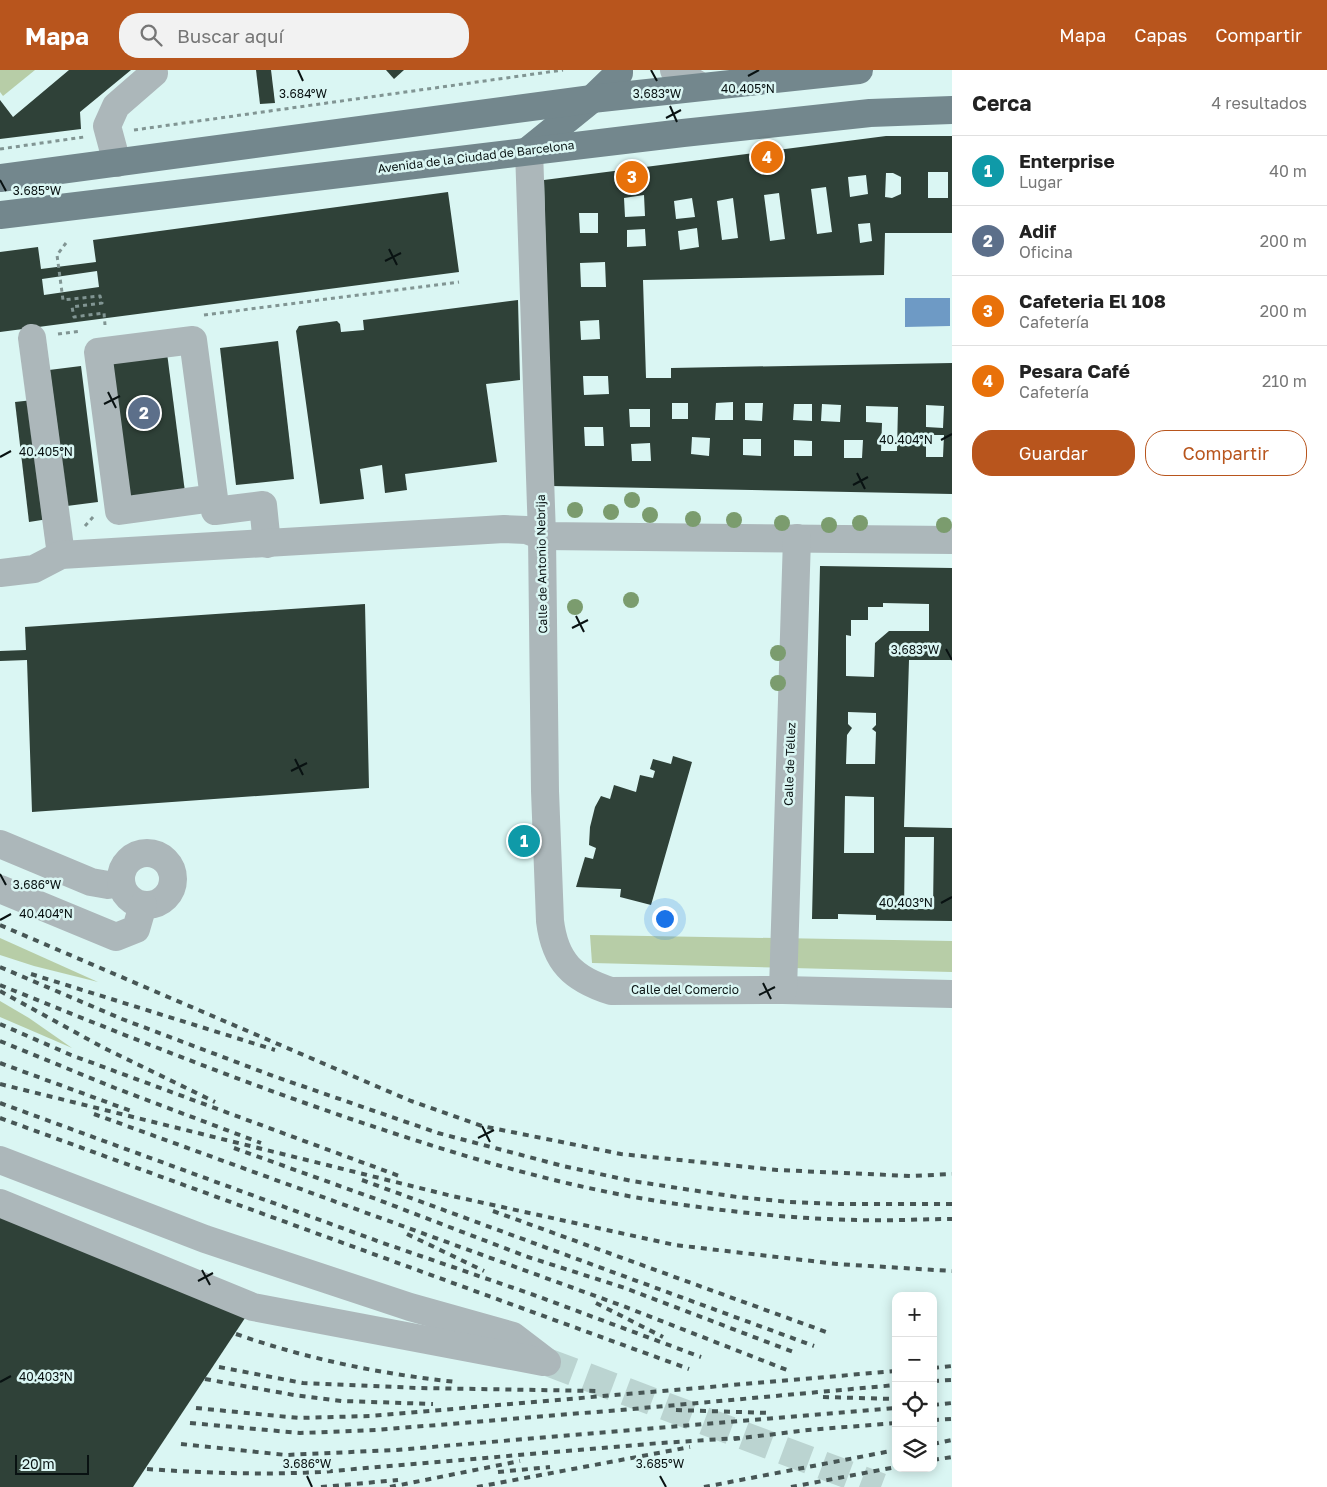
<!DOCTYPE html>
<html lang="es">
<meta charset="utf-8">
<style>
:root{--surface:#fff;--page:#f2f2f2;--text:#222;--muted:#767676;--line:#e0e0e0;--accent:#b8551d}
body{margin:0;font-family:"Golos Text",sans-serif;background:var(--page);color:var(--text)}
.controls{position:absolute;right:15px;bottom:15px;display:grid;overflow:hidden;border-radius:10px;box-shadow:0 2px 12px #0003}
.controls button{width:45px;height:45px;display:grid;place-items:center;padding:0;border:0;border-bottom:1px solid var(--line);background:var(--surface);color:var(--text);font:25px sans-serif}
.scale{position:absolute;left:15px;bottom:12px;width:74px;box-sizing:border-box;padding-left:5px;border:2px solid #091212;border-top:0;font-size:14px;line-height:18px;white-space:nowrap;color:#091212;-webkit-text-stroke:4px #daf6f3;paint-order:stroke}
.you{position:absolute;left:664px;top:848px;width:18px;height:18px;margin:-12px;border:4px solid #fff;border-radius:50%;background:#1a73e8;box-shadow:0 0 0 8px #1a73e833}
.badge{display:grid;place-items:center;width:32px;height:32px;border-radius:50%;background:var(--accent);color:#fff;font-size:16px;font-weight:700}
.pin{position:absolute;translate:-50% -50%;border:2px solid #fff;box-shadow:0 1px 5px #0006}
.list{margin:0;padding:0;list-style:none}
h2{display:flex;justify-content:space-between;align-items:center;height:65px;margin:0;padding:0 20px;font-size:21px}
h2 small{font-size:16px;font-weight:400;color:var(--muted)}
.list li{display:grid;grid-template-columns:32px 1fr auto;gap:15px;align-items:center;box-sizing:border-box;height:70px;padding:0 20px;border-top:1px solid var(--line)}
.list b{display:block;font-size:19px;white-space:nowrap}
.list p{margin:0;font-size:16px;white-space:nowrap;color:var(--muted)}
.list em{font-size:16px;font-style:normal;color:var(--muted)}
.actions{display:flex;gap:10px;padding:15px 20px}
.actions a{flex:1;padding:11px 0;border:1px solid var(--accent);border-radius:20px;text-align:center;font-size:18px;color:var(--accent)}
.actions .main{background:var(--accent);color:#fff}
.icon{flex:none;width:28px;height:28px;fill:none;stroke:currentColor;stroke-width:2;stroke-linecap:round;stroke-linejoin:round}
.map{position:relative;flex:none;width:952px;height:1417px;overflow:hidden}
header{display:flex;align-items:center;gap:30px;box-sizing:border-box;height:70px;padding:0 25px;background:var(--accent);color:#fff}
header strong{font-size:24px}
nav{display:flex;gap:28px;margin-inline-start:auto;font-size:18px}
.search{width:350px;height:45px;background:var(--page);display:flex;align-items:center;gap:12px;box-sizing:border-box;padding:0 18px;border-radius:20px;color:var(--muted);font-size:19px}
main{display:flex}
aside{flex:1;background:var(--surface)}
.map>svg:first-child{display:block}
.green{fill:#b7cda7}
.water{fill:#6e9ac5}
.building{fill:#2f4138;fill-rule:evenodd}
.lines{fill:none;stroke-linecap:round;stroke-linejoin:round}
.minor-tunnel{stroke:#bbd4d1;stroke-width:28;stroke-dasharray:28 14;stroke-linecap:butt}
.path{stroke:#819593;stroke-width:3;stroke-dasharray:4 4;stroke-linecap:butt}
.minor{stroke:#acb7ba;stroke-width:28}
.major{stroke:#73878d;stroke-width:28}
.rail{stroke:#475655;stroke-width:4;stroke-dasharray:6 6;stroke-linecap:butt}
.tree{fill:#7b9c6e}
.ticks{fill:none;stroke:#091212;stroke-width:2}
.labels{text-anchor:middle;stroke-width:5;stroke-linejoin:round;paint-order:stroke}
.street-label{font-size:12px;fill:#091212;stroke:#daf6f3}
.ticks-label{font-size:12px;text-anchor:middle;fill:#091212;stroke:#daf6f3;stroke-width:5;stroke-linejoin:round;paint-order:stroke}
</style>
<header>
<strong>Mapa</strong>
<div class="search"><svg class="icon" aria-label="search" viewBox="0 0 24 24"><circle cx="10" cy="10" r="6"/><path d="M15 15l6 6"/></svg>Buscar aquí</div>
<nav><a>Mapa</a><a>Capas</a><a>Compartir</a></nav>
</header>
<main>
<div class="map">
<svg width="952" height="1417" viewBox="0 0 952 1417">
<rect width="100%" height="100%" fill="#daf6f3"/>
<!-- green -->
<g class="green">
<path d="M0,0H35L3,26L0,22Z"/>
<path d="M590,865L952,871V902L592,893Z"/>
<path d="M0,868L98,912L34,896L0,885Z"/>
<path d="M0,931L29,948L72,978L0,947Z"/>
</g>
<!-- water -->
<path class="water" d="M905,228H950V256L905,257Z"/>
<!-- building -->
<g class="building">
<path d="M69,0H131L80,42L81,59L0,69V30L13,47Z"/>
<path d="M256,0H271L275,33L260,34Z"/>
<path d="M386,0H404L394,9Z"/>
<path d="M886,66H952V163H885L884,205L643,210L646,308H671V298L952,293V424L551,416L544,110ZM928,102H948V128H928ZM886,103H893L901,107V124L892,128L885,127ZM866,105L868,124L850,127L848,107ZM826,117L832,162L817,164L811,119ZM779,123L785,169L770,171L764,125ZM644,125L645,146L625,147L624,128ZM692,128L695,147L676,149L674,131ZM733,128L738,168L722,170L717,131ZM579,143H598V163H580ZM870,153L872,171L860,173L858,154ZM697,158L699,177L680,180L678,161ZM645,159L646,176L627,177V160ZM605,192L606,217H581L580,193ZM599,250L600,269L581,270L580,251ZM583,306H608L609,324L584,325ZM733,332V350H715L716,333ZM672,333H688V349H672ZM745,333H763L762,351L745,350ZM794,334H812V351L793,350ZM822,334L841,335L840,352L821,351ZM926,335L944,336L943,358L926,357ZM866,336L898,337L897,381H881L882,353L866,352ZM629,339H650V357H630ZM584,357H603L604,376H585ZM926,365H944L943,387H926ZM692,367L710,368L709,386L691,384ZM743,369H761V386L743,385ZM794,370L812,371V386H794ZM844,370H863L862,388H844ZM650,373L651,391H632L631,374Z"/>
<path d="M448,122L459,202L0,262V182L38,177L41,199L96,192L93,170ZM97,201L99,217L44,225L42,209Z"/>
<path d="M518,230L520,310L486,314L497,392L405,404L407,420L385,423L382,395L360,399L364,429L320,434L296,261L299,256L337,251L340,254L341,262L364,260L363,250Z"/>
<path d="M278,271L294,409L236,415L220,278Z"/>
<path d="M167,283L185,422L125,430L107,291Z"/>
<path d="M81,296L98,432L59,437L41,301Z"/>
<path d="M33,330L48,449L29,452L15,332Z"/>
<path d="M820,496L952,498V590H909L904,757L952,758V851L876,850V845L838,844V849H812ZM883,533L929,534V561H889L875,573L874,607L846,606V565L851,566V550H868V537H883ZM848,642L876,643V655L872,659L876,662L875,694H846L847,665L852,658L848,654ZM845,726L874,727V783H844ZM905,767H934L933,839H904Z"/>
<path d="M365,534L369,718L32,742L27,590L0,591V581L26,580L25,557Z"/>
<path d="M673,686L692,692L651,835L620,827L621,819L576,817L585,787L593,789L596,778L589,775L590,757L595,737L601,726L610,729L614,715L636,722L640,705L653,708L655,701L650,699L653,689L671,694Z"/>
<path d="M531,756L532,785L518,786L517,757Z"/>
<path d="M0,1143L247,1245L133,1417H0Z"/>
</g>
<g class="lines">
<!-- minor-tunnel -->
<path class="minor-tunnel" d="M547,1292L881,1417"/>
<!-- path -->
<g class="path">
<path d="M134,60L563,0"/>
<path d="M0,79L84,67"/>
<path d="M66,173L57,185L63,230L100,226L102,233L72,237L74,247L104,243L105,255"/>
<path d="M204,245L459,212"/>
<path d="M58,264L81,261"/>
<path d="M85,456L94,446"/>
</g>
<!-- minor -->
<g class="minor">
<path d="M674,0L700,16"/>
<path d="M529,80L542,466L545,721L550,851C555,892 573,909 611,921L783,920L952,924"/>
<path d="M117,93L107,56L116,36L154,3"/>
<path d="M32,268L61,485"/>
<path d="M214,428L119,441L98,282L193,270L214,428L215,441L263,435L267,474"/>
<path d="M0,503L34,499L61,485L504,459L526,460L542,466L952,470"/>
<path d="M0,774L91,812L108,815L121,813"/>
<circle cx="147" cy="809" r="26"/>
<path d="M0,819L116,867L136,859L143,835"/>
<path d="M783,920L797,468"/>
<path d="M0,1090L205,1169L410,1237L513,1266L547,1292"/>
<path d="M0,1133L253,1237L543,1292"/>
</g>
<!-- major -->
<g class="major">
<path d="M529,80L592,29L619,3V0"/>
<path d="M0,108L592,29L859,0"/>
<path d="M0,145L683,63L870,43L952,40"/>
</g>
<!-- rail -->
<g class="rail">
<path d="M0,855L411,1031L482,1056L621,1084L777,1100L911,1106L952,1104"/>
<path d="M0,897L122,949L276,1007L438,1063L563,1096L632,1111L737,1127L790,1132L841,1134H952"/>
<path d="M31,904L275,980"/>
<path d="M0,915C129,967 258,1019 390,1062C481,1092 575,1119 670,1133C732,1142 795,1149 858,1150C889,1151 921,1149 952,1149"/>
<path d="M0,921L104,978L215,1032"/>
<path d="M0,954L71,985L402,1107"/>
<path d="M0,971L115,1018L261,1073"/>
<path d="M0,993L131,1041"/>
<path d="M0,1014L452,1126L675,1175L837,1194L952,1201"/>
<path d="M0,1033L383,1173L534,1225L701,1287"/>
<path d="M94,1044L623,1236L787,1300"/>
<path d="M0,1048L689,1299"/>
<path d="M234,1078L376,1129L528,1187L625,1218L796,1283"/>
<path d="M362,1110L814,1276"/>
<path d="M493,1141L829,1263"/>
<path d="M407,1164L484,1201"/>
<path d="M596,1233L663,1267"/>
<path d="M236,1264C307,1289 381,1304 456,1312"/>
<path d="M219,1297L303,1313L418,1318L598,1321"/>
<path d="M933,1298L952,1296"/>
<path d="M205,1309L294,1325L342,1331L433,1334"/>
<path d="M933,1311L952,1310"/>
<path d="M823,1327L896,1329"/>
<path d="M933,1335L952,1333"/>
<path d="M196,1338L299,1348L370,1346L896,1301"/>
<path d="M676,1340L771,1343"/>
<path d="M933,1350L952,1349"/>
<path d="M190,1353L300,1363L376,1360L632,1339L896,1315"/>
<path d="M734,1369L808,1360L896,1353"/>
<path d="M181,1374L286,1385L395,1380L896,1338"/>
<path d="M933,1374L952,1370"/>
<path d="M933,1390L952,1387"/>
<path d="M147,1399C205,1403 262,1405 320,1402L660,1373L739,1368"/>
<path d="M498,1402L550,1397"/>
<path d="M321,1417L398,1410"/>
<path d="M390,1417L520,1391"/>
<path d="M477,1417L690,1377"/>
<path d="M704,1417L896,1380"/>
<path d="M791,1417L896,1397"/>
</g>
</g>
<!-- trees -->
<g class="tree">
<circle cx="632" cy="430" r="8"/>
<circle cx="575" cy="440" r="8"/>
<circle cx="611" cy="442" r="8"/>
<circle cx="650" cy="445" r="8"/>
<circle cx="693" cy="449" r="8"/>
<circle cx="734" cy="450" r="8"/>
<circle cx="782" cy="453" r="8"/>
<circle cx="860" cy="453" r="8"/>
<circle cx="829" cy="455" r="8"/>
<circle cx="944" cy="455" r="8"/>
<circle cx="631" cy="530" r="8"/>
<circle cx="575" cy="537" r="8"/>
<circle cx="778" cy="583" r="8"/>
<circle cx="778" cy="613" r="8"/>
</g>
<!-- ticks -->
<path class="ticks" d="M298,0L303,11M651,0L657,11M748,6L759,0M670,36L677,52M666,48L681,40M0,110L6,121M389,179L397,195M385,191L401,183M108,322L116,338M104,334L120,326M941,370L952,364M0,387L11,381M857,403L865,419M853,415L868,407M576,546L584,562M572,558L588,550M946,579L952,590M295,689L303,705M291,701L307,693M0,804L6,815M941,833L952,827M0,850L11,844M763,913L771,929M759,925L775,917M482,1056L490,1072M478,1068L494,1060M202,1200L210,1215M198,1211L213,1203M0,1312L11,1306M307,1406L312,1417M660,1406L666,1417"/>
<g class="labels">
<!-- street labels -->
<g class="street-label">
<text transform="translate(476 87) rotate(-7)" y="4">Avenida de la Ciudad de Barcelona</text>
<text transform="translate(542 494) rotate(-91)" y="4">Calle de Antonio Nebrija</text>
<text transform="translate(790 694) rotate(-88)" y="4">Calle de Téllez</text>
<text x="685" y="924">Calle del Comercio</text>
</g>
</g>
<g class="ticks-label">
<text x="748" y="23">40.405°N</text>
<text x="303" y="28">3.684°W</text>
<text x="657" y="28">3.683°W</text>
<text x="37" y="125">3.685°W</text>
<text x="906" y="374">40.404°N</text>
<text x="46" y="386">40.405°N</text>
<text x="915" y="584">3.683°W</text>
<text x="37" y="819">3.686°W</text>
<text x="906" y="837">40.403°N</text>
<text x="46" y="848">40.404°N</text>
<text x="46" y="1311">40.403°N</text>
<text x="307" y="1398">3.686°W</text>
<text x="660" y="1398">3.685°W</text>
</g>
</svg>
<div class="controls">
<button>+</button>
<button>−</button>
<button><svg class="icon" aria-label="locate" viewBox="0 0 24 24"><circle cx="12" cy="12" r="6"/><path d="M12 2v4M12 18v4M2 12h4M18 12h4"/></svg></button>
<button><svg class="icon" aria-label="layers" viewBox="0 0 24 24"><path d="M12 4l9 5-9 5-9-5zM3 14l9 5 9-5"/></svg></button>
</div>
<div class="scale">20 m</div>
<div class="you"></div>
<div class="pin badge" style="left:524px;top:771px;background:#0f9aa8">1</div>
<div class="pin badge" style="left:144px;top:343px;background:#5c6f8a">2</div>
<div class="pin badge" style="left:632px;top:107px;background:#e8710a">3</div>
<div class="pin badge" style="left:767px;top:87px;background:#e8710a">4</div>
</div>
<aside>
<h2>Cerca<small>4 resultados</small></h2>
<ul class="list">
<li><span class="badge" style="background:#0f9aa8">1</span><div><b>Enterprise</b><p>Lugar</p></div><em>40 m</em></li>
<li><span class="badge" style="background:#5c6f8a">2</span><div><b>Adif</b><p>Oficina</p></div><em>200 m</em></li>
<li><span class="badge" style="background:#e8710a">3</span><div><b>Cafeteria El 108</b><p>Cafetería</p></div><em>200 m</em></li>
<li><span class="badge" style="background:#e8710a">4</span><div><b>Pesara Café</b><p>Cafetería</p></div><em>210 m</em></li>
</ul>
<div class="actions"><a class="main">Guardar</a><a>Compartir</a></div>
</aside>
</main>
